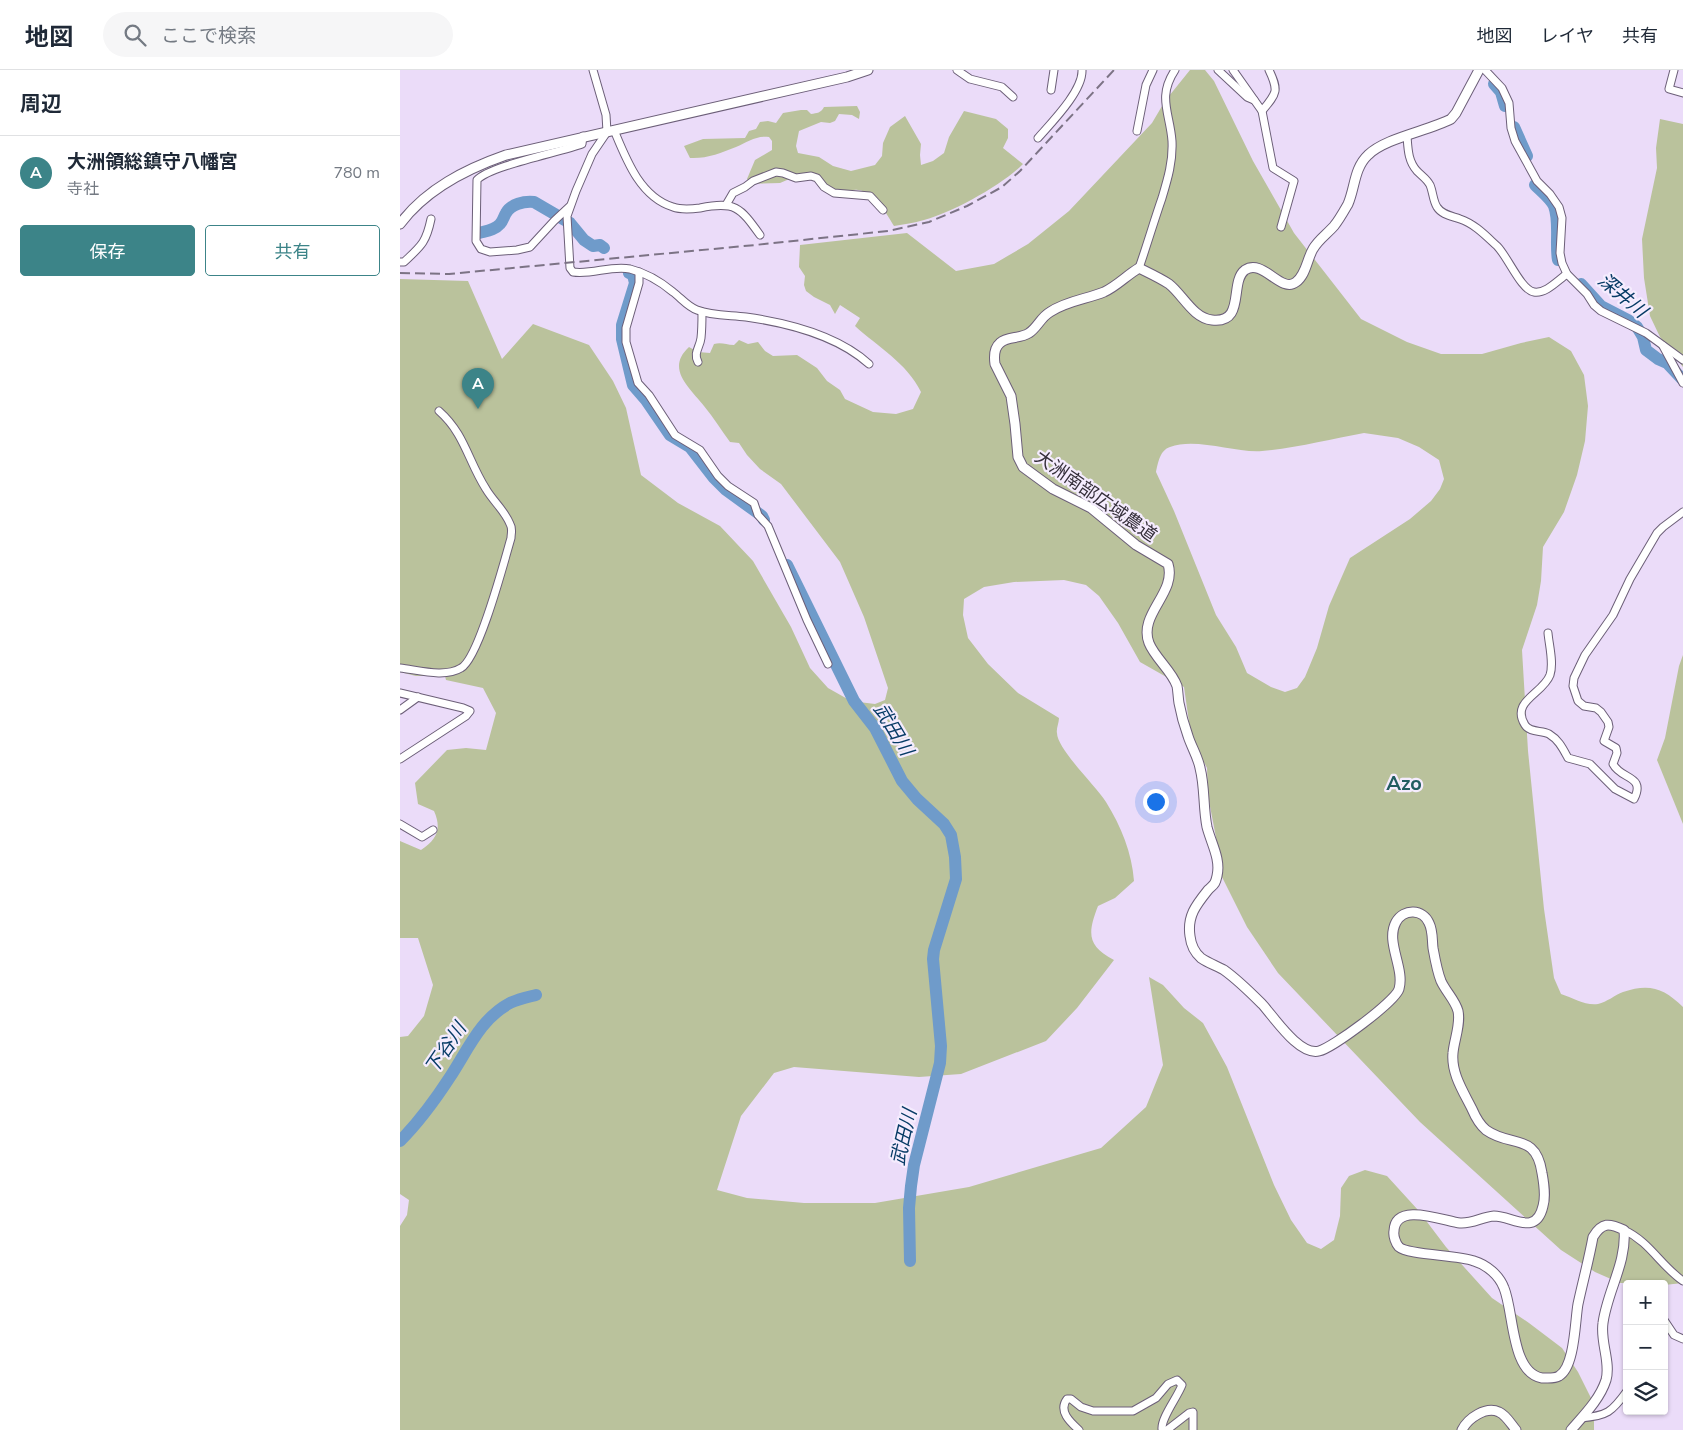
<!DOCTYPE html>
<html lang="ja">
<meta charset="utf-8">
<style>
:root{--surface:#fff;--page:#f6f6f7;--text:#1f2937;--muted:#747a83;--line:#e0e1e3;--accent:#3c8488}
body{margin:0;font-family:"Nunito Sans","Noto Sans JP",sans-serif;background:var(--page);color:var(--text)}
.controls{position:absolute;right:15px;bottom:15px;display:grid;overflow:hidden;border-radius:5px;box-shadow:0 1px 4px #0004}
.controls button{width:45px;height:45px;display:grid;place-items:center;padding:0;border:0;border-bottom:1px solid var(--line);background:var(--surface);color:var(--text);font:25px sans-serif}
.you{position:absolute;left:755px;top:731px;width:18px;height:18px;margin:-12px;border:4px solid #fff;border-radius:50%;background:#1a73e8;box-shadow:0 0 0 8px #1a73e833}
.badge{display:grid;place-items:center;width:32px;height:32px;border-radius:50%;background:var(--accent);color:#fff;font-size:16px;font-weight:700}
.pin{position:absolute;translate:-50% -41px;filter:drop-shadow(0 1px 2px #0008)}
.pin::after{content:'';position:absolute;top:26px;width:18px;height:15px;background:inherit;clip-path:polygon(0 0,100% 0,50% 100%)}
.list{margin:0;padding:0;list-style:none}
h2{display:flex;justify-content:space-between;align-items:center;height:65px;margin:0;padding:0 20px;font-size:21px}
h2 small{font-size:16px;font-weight:400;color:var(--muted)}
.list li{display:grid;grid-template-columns:32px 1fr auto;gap:15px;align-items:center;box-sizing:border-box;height:75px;padding:0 20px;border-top:1px solid var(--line)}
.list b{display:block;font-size:19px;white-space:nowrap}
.list p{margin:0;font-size:16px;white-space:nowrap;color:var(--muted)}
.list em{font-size:16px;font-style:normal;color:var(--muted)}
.actions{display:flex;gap:10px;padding:15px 20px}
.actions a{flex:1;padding:11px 0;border:1px solid var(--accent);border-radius:5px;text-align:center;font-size:18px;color:var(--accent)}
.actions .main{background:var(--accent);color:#fff}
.icon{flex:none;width:28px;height:28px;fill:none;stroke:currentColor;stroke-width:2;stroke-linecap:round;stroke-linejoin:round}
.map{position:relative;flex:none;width:1283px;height:1360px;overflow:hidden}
header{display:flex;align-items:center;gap:30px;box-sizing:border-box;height:70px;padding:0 25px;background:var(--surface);border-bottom:1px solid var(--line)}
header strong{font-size:24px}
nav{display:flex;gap:28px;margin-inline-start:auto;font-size:18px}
.search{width:350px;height:45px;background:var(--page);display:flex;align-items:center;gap:12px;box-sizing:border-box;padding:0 18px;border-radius:28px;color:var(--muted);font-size:19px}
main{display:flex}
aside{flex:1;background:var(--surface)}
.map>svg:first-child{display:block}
.green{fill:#bac29c;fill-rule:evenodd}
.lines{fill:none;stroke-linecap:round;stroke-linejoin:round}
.river{stroke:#6f9bca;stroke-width:12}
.street-casing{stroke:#6c5f78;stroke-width:9}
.secondary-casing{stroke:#6c5f78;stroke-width:11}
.street{stroke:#fff;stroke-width:7}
.secondary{stroke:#fff;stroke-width:9}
.rail{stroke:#7c7385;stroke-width:2;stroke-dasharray:10 5;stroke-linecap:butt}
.labels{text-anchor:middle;stroke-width:4.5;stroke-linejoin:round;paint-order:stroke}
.street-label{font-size:18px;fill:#352f3a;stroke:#f5ecfe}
.water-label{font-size:19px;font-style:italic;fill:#073b66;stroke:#f5ecfe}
.quarter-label{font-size:20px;font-weight:bold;fill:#215c60;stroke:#f5ecfe}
</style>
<header>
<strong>地図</strong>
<div class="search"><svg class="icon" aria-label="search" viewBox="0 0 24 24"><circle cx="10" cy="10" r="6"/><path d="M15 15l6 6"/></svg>ここで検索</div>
<nav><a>地図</a><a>レイヤ</a><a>共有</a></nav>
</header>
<main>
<aside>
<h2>周辺<small></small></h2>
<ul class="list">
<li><span class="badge">A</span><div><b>大洲領総鎮守八幡宮</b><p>寺社</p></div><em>780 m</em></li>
</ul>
<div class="actions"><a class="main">保存</a><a>共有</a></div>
</aside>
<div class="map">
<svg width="1283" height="1360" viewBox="0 0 1283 1360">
<rect width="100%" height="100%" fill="#ebdcf9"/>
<!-- green -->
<g class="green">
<path d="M790,0H805L814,11L853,91L894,163L961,249L1007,272L1041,284H1082L1121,273L1149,267L1171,281L1184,305L1188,336L1185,371L1177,405L1164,442L1143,477L1141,511L1137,535L1122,580L1128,681L1144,839L1154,908L1161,924C1173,928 1186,936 1198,934C1207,932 1215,925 1223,922C1249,913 1264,918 1283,937V1213L1264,1215V1214L1220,1213L1195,1202L1161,1180L1020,1052L878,903L847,857L820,803L819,783L808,726L807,698L797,679L790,659L784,617L740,592L718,553L699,526L686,515L664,510L614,512L584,517L564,529L563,545L568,568L588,594L618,623L659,648C659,653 656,659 657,663C657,679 696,716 706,732C721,756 732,783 734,811L715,828L698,836C688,862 686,876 714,890L677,938L646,971L561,1004L519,1007L394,997L374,1003L341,1046L317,1120L347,1128L404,1133H475L569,1117L701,1078L746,1037L763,995L749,907L763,915L784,938L803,953L827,997L874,1115L891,1150L907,1173L921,1179L934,1170L940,1146L941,1118L949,1106L965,1100L987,1106L1018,1140L1046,1177L1092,1228L1129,1253L1162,1278L1178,1302L1194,1334V1360H0V1156L7,1145L9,1130L0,1124V967L8,966L24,946L33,915L18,868H0V771L21,780C37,769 42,759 34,741L18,734L15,713L47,680L66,678L86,680L96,643L83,618L46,610L45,606H16L0,602V209L68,211L102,289L133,254L189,275L213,311L226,338L241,405L278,433L320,456L353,491L391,557L410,598L428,618L451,631L475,634L485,630L488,618L464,547L440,492L381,414L360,399L347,385L339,373L330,372C321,360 314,348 304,336C290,318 265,299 289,277L298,282L310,283L314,274C322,272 326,275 334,275L339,270L348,274L358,272L365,281L373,286L397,285L417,298L427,311L440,320L445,329L473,342L496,344L513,339L521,322C507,293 478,277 455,256L460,248L440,235L435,244L430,235L414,227L406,221L404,215L405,206L399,197L400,175L507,163L556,201L594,194L628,174L669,141L752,53L765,31ZM964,363L998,368L1019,377L1039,390L1044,409L1040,419L1031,431L1010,449L950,488L929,536L917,578L905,607L897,618L885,622L871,617L847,603L836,577L816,545L774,441L756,402C758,393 760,380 770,377C796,367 834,383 862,381C896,378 931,369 964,363Z"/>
<path d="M457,36L460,42L459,49L452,45L439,44L435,51L430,53L421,52L399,61L396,76L398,83L419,87L433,96L451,101L475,95L482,86L483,73L490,57L505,46L521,74L520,85L521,95L533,91L544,83L549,67L564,41L596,49L608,59V68L603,78L623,94C602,115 553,142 524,150C514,153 504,154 494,156C486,143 475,122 458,120C453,119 447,122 442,121C432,121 426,114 419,107H394L380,113L350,114L347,109L355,90L372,80V71L369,67C357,65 347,72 336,77C321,83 306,89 290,88L284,76L303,69L345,68L349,61L356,59L360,52L368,51L376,53L383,43L401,40H407L411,44C417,43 421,43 424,37Z"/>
<path d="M1260,49L1283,54V297L1260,267L1250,246L1244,208L1242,169L1257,98L1256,78Z"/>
<path d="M1283,585V754L1257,690L1265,668L1279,596Z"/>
</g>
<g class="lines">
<!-- river -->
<g class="river">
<path d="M1094,14L1101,22L1105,36"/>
<path d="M1114,57L1127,86"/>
<path d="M1135,115C1141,121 1151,129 1154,136C1160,151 1155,174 1158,190"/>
<path d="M79,163C86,161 95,160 100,154C103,151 104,146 106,143C111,134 124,131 134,132L170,153L184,170L193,176L200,175L204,178"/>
<path d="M229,203L233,205L235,213L222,255V269L233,315L246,330L270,365L290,377L314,408L326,420L362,446L364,450"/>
<path d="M1181,214L1201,236L1228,250L1237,257L1243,267L1246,280L1258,289L1267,293L1282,309"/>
<path d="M387,495L454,631L475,658L502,711L517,729L544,754L551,765L555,787L556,809L534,880L533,889L541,976L540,993L514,1095L511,1116L509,1138L510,1191"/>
<path d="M0,1071C17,1054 37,1027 50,1007C68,980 80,949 110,933C118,929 128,927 136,925"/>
</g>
<defs>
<g id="street">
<path d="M193,0L206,45L207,62L192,84L176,121L167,146L170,198L173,202C192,205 211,195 230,199C246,203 261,212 273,222C281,228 288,237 297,240C312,246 331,245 346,247C388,253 437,265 469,294"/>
<path d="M557,0L570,9L602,17L613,27"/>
<path d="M818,0L847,27L854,30"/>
<path d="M833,0L862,41L873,98L894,111L881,157"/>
<path d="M1085,0L1102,18L1109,33L1111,58L1115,71L1137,111L1150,124L1159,137L1162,148L1160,183L1162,193L1167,204L1187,224L1194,235L1201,241L1246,263L1283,290"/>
<path d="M1274,0L1269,19L1283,23"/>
<path d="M651,20L654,0"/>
<path d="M862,41C877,23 879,21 869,0"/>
<path d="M214,60C226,89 240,127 273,137C281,140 292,139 300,138C335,131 340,137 360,165"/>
<path d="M737,61L746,15L753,0"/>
<path d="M1007,66C1008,79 1008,91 1017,101C1022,106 1027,109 1030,115C1033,122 1033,131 1037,137C1042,145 1052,146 1060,149C1075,154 1086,166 1097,176C1108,187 1121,220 1134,222C1146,224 1158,210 1167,204"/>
<path d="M638,68C651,53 683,21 682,0"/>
<path d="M326,135L333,123L345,117L353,111L376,102L383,103L396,108L411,106L417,108L424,117L434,123L470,126L483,140"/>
<path d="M169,137L154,151L130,177L117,180L90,182L81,179L76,171L77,110C89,96 161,82 182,74L183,66"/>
<path d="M0,192H4C21,176 26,173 31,149"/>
<path d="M739,198C747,175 754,151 762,128C768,108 773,91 772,71C770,43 757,27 775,0"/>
<path d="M239,202V213L226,258V272L238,313L249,325L275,365L300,380L318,406L328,416L354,433L358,445L368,456L407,550L428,594"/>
<path d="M1263,276L1283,313"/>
<path d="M298,292C293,283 300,277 301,268C302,259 302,250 302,242"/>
<path d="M1148,563C1149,575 1154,593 1150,605C1143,624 1110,631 1125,655C1130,663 1142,660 1149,664C1159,670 1163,679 1168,688L1190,694L1215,719L1234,729C1246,705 1221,710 1213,694L1217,683L1216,678L1204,671L1209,657L1208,652L1201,642L1196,638L1184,636L1178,631L1173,616L1174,608L1185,585L1213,545L1230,509L1257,463L1263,457L1283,442"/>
<path d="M0,598C18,600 45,608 61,598C79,588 104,492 111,468C111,463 113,459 110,454C105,441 93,431 86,419C68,391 65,364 39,341"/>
<path d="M0,623L63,638L70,641L66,646L0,689"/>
<path d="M0,640L18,627"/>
<path d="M0,754L22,767L33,760"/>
<path d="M1224,1160C1250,1172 1260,1195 1283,1211"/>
<path d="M1264,1250L1274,1265L1283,1269"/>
<path d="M1181,1348C1207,1346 1212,1342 1227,1321"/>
<path d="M679,1360C670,1352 658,1341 667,1329H671L681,1337L693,1341H733L756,1328L768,1314L777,1310L782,1315C777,1328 761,1348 762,1359L765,1360"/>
<path d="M767,1360L789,1343L793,1342V1360"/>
</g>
<g id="secondary">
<path d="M1079,0L1056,43L1051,49C1028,61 985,68 968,85C954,98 955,118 948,134C944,141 939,150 934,156C927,164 918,170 913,179C907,189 906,205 896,212C881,224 863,188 845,200C829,212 846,254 812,250C793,248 783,225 769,214C760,208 749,203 739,198C727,205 717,216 704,222C687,229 666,231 650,242C641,247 637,258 629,263C620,269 607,266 600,273C594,278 594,287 595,294L611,326L615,354L618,387L623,397L653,419L691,438L736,475L768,494C777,523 738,544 749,573C755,588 772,601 777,616C778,621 778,627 779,633C781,644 784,655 788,666C791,676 798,687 800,698C805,717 803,737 807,757C811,773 821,789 817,806C815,815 814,814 808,820C796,835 787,846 790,866C791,875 794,882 801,888C808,893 817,896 824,900C838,910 850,922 862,934C874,947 899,986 919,981C932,978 995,932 999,919C1005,898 985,872 996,852C1004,838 1023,839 1029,853C1033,861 1032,870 1033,878C1035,889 1037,901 1041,911C1046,922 1055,930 1058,941C1061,954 1054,970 1053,983C1051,1003 1063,1021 1072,1039C1075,1046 1080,1055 1086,1060C1111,1078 1136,1062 1142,1103C1144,1114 1146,1126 1143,1136C1136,1167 1112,1146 1094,1146C1082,1147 1072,1154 1060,1153C1044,1151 995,1131 994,1161C993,1166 996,1174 999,1177C1008,1185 1058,1185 1074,1191C1087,1195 1099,1205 1104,1218C1114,1242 1111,1303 1142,1308C1148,1308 1154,1309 1159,1306C1175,1297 1175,1250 1178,1234C1183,1211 1189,1189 1193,1167C1202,1152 1209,1153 1224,1160C1227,1192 1207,1222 1203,1253C1200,1272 1211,1292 1206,1310C1200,1329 1184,1345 1171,1360"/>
<path d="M0,154C26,119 66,99 106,85L447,7L468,0"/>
<path d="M1062,1360C1068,1348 1086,1336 1099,1342C1106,1345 1111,1354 1116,1360"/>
</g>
</defs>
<!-- street casing -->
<use href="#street" class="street-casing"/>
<!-- secondary casing -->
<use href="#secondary" class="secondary-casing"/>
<!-- street -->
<use href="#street" class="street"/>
<!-- secondary -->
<use href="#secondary" class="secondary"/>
<!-- rail -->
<path class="rail" d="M0,203L49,204L355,175L488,161L529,152L567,136L602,117L620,101L714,0"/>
</g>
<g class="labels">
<!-- street labels -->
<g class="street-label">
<text transform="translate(696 426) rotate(35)" y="6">大洲南部広域農道</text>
</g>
<!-- water labels -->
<g class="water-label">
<text transform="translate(1223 225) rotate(40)" y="7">深井川</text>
<text transform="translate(494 659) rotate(59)" y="7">武田川</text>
<text transform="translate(45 978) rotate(-56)" y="7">下谷川</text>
<text transform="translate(503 1067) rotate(-77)" y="7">武田川</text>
</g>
<!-- quarter labels -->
<g class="quarter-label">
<text x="1004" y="720">Azo</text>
</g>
</g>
</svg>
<div class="controls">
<button>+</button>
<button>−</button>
<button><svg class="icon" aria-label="layers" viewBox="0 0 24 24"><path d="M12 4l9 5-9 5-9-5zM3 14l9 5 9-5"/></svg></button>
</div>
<div class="you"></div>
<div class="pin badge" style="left:78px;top:339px">A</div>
</div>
</main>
